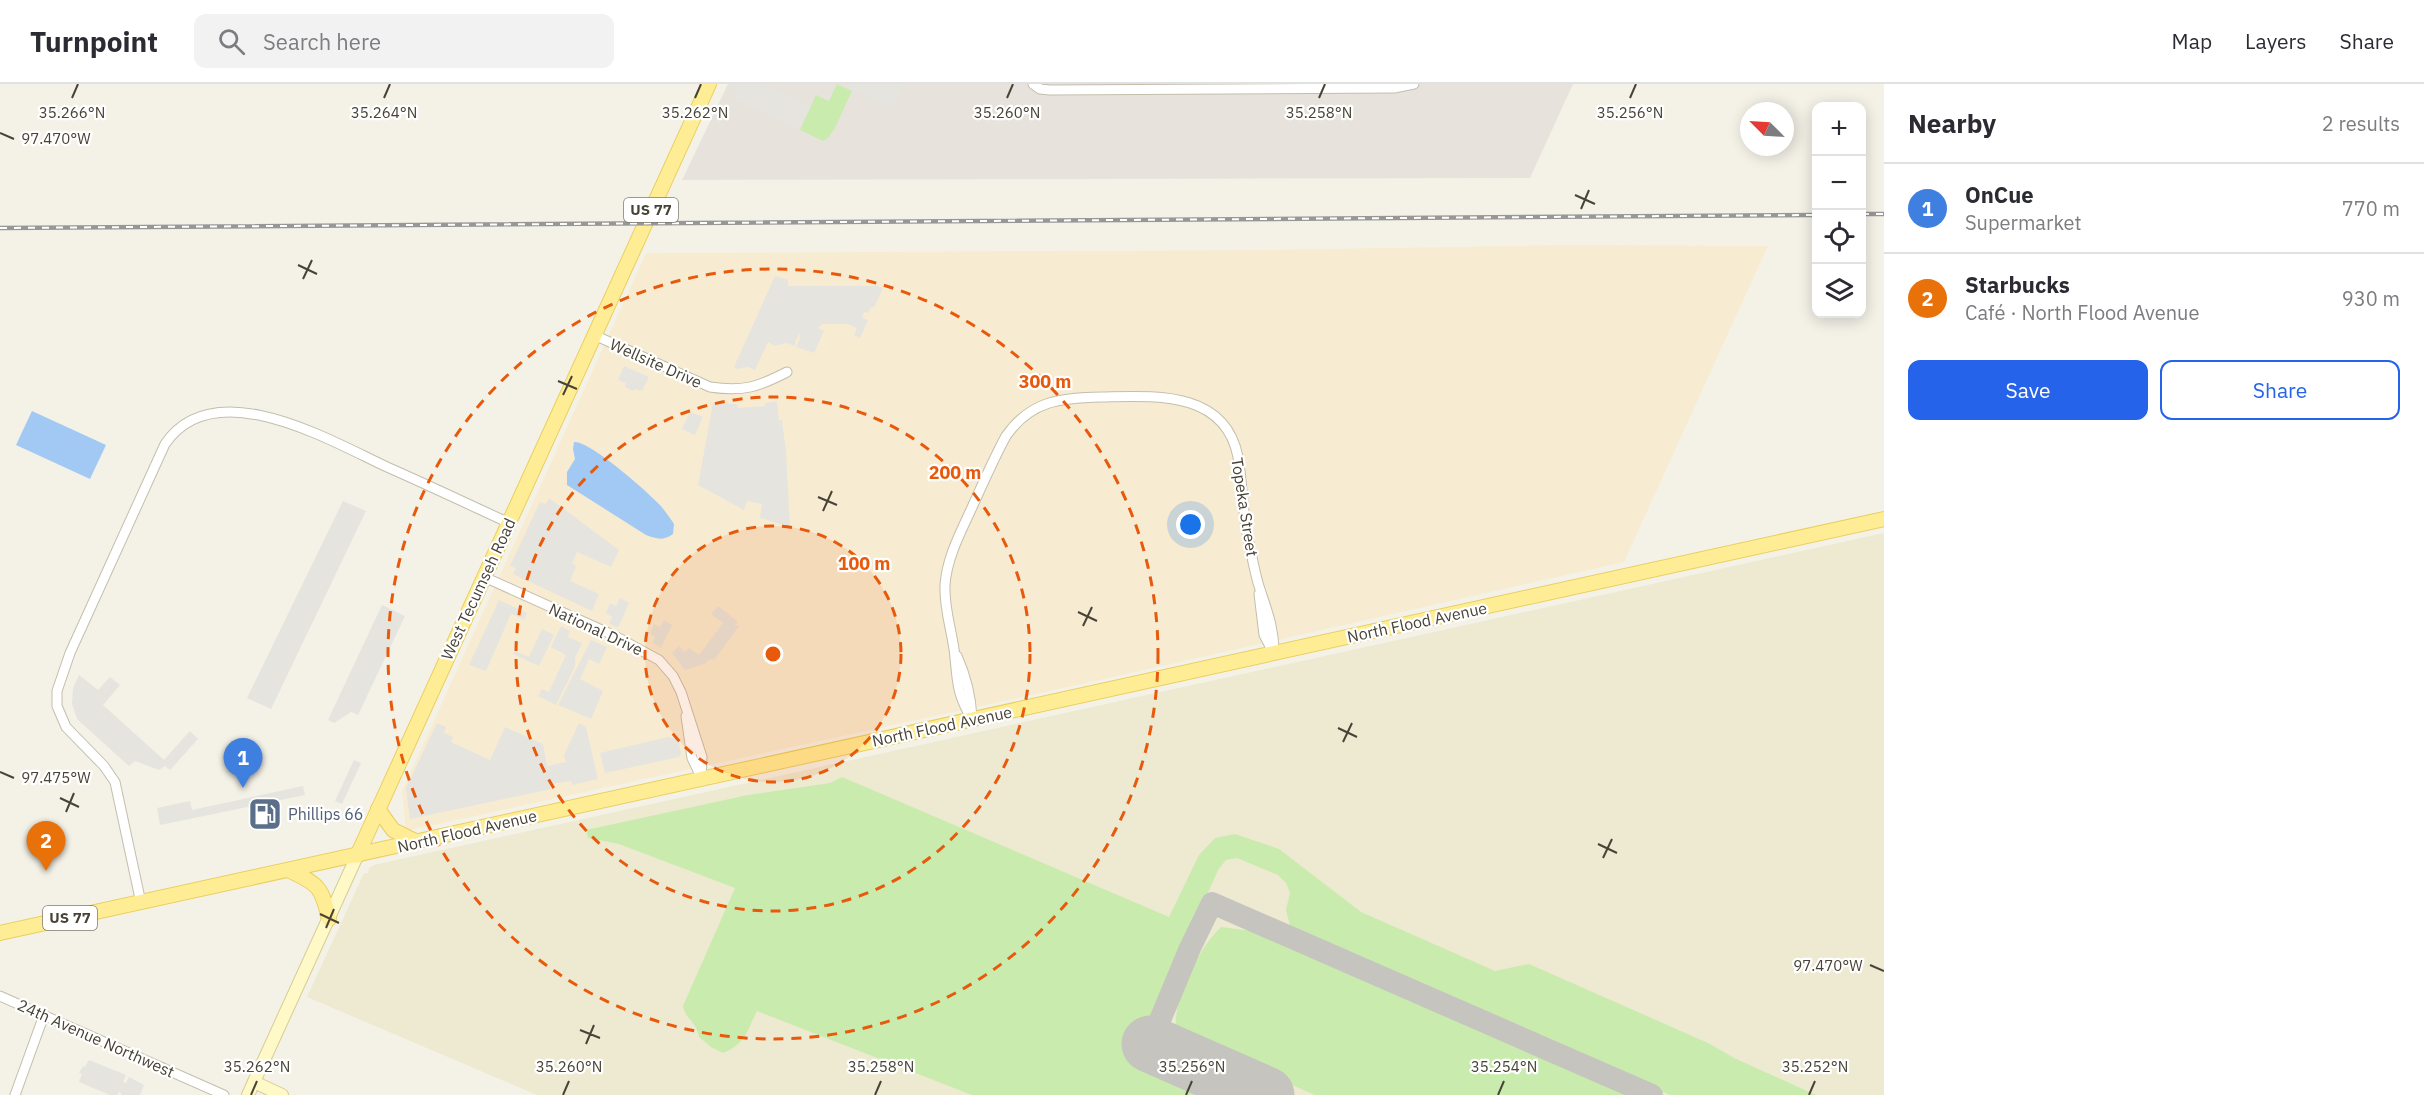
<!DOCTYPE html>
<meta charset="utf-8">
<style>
:root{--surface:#fff;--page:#f2f2f3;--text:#2b2b33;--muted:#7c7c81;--line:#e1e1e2;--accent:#2563eb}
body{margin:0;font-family:"IBM Plex Sans",sans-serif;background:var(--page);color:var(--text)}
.controls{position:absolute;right:18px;top:18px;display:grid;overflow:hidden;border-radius:12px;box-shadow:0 3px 15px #0003}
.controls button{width:54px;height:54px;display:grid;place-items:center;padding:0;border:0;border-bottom:2px solid var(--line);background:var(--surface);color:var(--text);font:30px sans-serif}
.compass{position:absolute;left:1740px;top:18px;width:54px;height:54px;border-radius:50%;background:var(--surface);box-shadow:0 3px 15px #0003;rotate:294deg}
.you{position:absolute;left:1191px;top:441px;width:21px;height:21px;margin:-15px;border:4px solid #fff;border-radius:50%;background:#1a73e8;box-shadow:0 0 0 9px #1a73e833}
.badge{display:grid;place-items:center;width:39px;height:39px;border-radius:50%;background:var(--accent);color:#fff;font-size:20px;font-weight:700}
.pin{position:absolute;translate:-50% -50px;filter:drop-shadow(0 2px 3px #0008)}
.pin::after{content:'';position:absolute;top:32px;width:21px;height:18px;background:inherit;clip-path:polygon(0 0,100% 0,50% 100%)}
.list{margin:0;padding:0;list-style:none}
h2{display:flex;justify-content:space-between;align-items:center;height:78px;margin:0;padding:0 24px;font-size:26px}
h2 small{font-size:20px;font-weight:400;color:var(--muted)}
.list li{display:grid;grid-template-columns:39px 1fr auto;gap:18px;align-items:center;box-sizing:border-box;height:90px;padding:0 24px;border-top:2px solid var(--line)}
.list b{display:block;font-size:22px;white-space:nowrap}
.list p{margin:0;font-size:20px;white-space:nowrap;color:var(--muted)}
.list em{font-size:20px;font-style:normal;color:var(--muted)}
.actions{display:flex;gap:12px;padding:18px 24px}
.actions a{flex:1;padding:14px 0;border:2px solid var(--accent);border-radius:12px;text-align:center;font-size:21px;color:var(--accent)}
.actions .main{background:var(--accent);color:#fff}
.icon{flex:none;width:33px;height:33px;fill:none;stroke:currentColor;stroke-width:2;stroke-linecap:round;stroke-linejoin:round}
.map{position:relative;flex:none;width:1884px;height:1011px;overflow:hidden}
header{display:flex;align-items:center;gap:36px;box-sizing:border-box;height:84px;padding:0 30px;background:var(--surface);border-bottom:2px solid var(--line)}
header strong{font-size:28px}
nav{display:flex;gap:33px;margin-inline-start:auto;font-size:21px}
.search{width:420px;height:54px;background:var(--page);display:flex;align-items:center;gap:15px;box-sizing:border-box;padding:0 21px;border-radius:12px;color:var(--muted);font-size:22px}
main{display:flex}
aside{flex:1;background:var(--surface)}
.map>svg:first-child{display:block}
.commercial{fill:#f7ecd2}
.industrial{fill:#e7e3dc}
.education{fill:#eee9d1}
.green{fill:#c9ebae}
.parking{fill:#e5e4df}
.water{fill:#a1c9f4}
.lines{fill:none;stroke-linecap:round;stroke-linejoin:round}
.taxiway{stroke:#c6c4bf;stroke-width:22}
.runway{stroke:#c6c4bf;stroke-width:57}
.minor-casing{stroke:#c3beac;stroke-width:11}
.secondary-casing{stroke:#d7cc95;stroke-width:14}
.primary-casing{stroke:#eacf60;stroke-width:16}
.minor{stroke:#fff;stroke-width:9}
.secondary{stroke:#fff8c7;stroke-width:12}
.primary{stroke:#ffed96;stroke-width:14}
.rail-casing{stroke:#979797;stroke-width:4.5}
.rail{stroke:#fff;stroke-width:2;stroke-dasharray:7;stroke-linecap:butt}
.ticks{fill:none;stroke:#484336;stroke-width:2}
.ring{fill:none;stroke:#e8590c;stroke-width:3;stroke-dasharray:10 8}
.labels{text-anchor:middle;stroke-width:4.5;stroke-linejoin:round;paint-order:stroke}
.shield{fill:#fff;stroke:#7f7b72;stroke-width:1.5}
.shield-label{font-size:15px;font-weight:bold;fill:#484336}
.street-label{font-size:16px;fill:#484336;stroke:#fff}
.service-label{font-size:16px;fill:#4e5e75;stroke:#fff;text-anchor:start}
.ticks-label{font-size:15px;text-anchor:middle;fill:#484336;stroke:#fff;stroke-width:4.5;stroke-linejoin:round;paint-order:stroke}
.centre{fill:#e8590c;stroke:#fff;stroke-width:3}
.ring-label{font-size:18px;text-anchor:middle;font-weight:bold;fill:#e8590c;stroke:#fff;stroke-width:4.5;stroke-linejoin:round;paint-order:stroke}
</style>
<header>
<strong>Turnpoint</strong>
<div class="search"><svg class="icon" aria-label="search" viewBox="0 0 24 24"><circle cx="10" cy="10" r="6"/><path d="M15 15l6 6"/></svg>Search here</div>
<nav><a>Map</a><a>Layers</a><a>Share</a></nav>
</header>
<main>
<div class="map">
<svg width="1884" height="1011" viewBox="0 0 1884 1011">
<rect width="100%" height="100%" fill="#f4f2e7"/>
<!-- commercial -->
<path class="commercial" d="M1566,161L1768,162L1624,478L1091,598L406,747L402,707L646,169L1259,166Z"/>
<!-- industrial -->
<path class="industrial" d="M728,0H1573L1530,94L682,96Z"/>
<!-- education -->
<path class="education" d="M1884,449V1011H537L307,913L364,789H368L369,784L374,781Z"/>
<!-- green -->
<g class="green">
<path d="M837,0L852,7L835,44L828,54L823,57L800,46L816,11L829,17Z"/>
<path d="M842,693L1169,833L1199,771L1215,754L1235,750L1279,765L1361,828L1495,887L1529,880L1708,959L1734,974L1816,1011H1670L1291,845L1286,826L1290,809L1286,799L1278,791L1237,774L1226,776L1218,786L1135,975L1216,1011H972L757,927C747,946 746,960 723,969L711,963L699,953C696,936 686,937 683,922L735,804L619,760L588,754L586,746L748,711L830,699Z"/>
<path d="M1221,843L1252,847L1311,870L1635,1011H1315L1177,951C1169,921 1199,863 1221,843Z"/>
</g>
<!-- parking -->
<g class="parking">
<path d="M733,0H762L810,22L799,45L733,15L736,8L731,5Z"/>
<path d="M851,0H902L891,25L849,4Z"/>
<path d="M775,192L788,196V202H873L875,201L883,204L874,224L871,223L868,229L864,228L862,234L868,236L860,254L854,251L857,244L848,240H822L818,244L824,247L814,269L796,263L800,255L799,249L794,262L787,259L775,262L768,258L755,286L748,283L737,285L734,283Z"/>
<path d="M624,282L649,293L642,307L635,305L633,307L625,303L626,299L618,296Z"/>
<path d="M777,317L779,336H782L786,368L790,443L760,434L762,420L747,417L744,426L698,401L713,319L737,320L738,324L765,322V319Z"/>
<path d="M690,328L703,333L695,351L682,345Z"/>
<path d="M549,414L619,466L611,483L577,468L572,479L576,482L570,497L599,510L592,527L513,490L516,484L510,482L540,418L546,420Z"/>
<path d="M343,417L366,427L271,625L247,614Z"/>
<path d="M620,514L629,519L618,544L609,539L612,533L606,529L610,519L616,522Z"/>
<path d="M499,516L527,529L524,536L512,530L510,532L486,587L469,581Z"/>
<path d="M382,521L405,532L358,631L351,628L334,639L328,636Z"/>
<path d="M718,522L738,538L735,541L739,542L714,576L710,575L704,580L685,586L672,569L679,562L685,568L689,564L699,571L723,539L711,530Z"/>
<path d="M664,536L672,541L661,564L653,559L655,553L650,550L654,540L660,543Z"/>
<path d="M561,542L570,547L568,553L582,559L575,574V582L556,621L538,612L542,605L549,608L566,571L551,563Z"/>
<path d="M542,545L554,551L539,582L513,570L515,567L529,573Z"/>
<path d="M591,556L607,563L599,580L589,575L580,595L603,607L591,635L558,621Z"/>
<path d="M79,591L98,606L110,593L120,601L103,621L164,676L190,647L198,655L170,686L165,682L159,686L135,677L129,682L77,635L72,620L73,604Z"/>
<path d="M437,639L446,643L444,649L453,653L451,658L490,676L505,643L543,660L549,692L548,682L566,678L564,671L579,639L586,643L598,695L572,701L571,697L550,700L551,705L410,735L406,704Z"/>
<path d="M668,653L678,655L681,669L679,673L605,689L600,669Z"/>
<path d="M354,676L361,679L342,720L335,717Z"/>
<path d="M303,702L305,711L160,741L157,724L190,717L192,726Z"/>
<path d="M89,976L126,991L123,998L126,999L129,993L144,1001L140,1011H121V1009L119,1008L117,1011H110L79,998L82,990L79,989L83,982L85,983Z"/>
</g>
<!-- water -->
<g class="water">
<path d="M32,327L106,361L90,395L16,361Z"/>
<path d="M574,358C589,356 648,408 660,421C665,427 670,434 674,440L673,450C663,457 657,455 646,451L567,401V388L575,375L573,365Z"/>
</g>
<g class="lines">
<!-- taxiway -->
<path class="taxiway" d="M1150,960L1190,864L1212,819L1652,1011"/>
<!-- runway -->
<path class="runway" d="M1150,960L1266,1011"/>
<defs>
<g id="minor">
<path d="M1033,0L1040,5L1050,6L1394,4L1414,0"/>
<path d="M594,251L710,303C743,308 758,303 787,288"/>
<path d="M484,493L613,551L659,576L673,592L681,608L702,673L701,695"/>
<path d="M1259,510L1264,551L1273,568"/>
<path d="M957,572C966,592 971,611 972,634"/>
<path d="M686,632L692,674L701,693"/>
<path d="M972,636C955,606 958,597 954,565C951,544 944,524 945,501C947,472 962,446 974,419C984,397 994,374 1006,352C1031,316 1061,314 1102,313C1154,312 1225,306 1238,373C1243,400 1242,427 1248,454C1251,469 1254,484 1258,499C1266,525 1274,541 1274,569"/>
<path d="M141,819L115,698L104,682L66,643L57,622V607L70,569L165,360C214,288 329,356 387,383C428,401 468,420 509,439"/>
<path d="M0,912L224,1011"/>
<path d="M15,1011L44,931"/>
</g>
<g id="secondary">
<path d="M254,998L282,1011"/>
<path d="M248,1011L357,772"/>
</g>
<g id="primary">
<path d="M378,725L393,746L417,758"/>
<path d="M357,772L709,0"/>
<path d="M290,787C319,800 322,804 329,835"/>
<path d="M0,849L1884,435"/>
</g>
</defs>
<!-- minor casing -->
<use href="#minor" class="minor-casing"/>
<!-- secondary casing -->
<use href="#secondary" class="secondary-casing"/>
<!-- primary casing -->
<use href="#primary" class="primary-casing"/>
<!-- minor -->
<use href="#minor" class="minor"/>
<!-- secondary -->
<use href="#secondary" class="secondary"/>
<!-- primary -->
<use href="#primary" class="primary"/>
<defs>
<g id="rail">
<path d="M1862,130H1884"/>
<path d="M0,144L1816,131"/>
</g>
</defs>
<!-- rail casing -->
<use href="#rail" class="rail-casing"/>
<!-- rail -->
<use href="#rail" class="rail"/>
</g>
<!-- ticks -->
<path class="ticks" d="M72,14L78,0M384,14L390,0M695,14L701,0M1007,14L1013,0M1319,14L1325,0M1630,14L1636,0M0,49L14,55M1575,111L1595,120M1581,125L1589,106M298,181L317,190M303,195L312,176M558,297L577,305M563,311L572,292M818,413L837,421M823,427L832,407M1078,528L1097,537M1083,542L1092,523M1338,644L1357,653M1343,658L1352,639M0,688L14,694M60,714L79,723M66,728L74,709M1598,760L1617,769M1603,774L1612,755M320,830L339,839M326,844L334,825M1870,881L1884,887M580,946L600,954M586,960L594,941M251,1011L257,997M563,1011L569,997M875,1011L881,997M1186,1011L1192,997M1498,1011L1504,997M1809,1011L1815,997"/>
<!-- distance rings -->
<circle cx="773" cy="570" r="128" fill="#e8590c" fill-opacity=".12"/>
<g class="ring">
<circle cx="773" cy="570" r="128"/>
<circle cx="773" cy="570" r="257"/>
<circle cx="773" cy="570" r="385"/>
</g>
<!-- icons -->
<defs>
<symbol id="fuel-square" viewBox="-11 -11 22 22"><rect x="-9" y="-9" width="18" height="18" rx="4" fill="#5c6f8a" stroke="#fff"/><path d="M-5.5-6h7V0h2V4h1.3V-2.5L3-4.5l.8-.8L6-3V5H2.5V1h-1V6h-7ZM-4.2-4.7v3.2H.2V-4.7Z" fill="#fff"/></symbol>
</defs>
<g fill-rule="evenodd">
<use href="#fuel-square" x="246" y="711" width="38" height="38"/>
</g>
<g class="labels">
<!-- shield labels -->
<g class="shield">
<rect x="624" y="114" width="54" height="24" rx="4.5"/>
<rect x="43" y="822" width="54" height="24" rx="4.5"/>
</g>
<g class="shield-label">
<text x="651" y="131">US 77</text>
<text x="70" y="839">US 77</text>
</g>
<!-- street labels -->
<g class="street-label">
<text transform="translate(656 279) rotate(24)" y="6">Wellsite Drive</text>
<text transform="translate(1245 423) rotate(81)" y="6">Topeka Street</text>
<text transform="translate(478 505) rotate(-65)" y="6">West Tecumseh Road</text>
<text transform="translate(1417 538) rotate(-12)" y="6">North Flood Avenue</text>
<text transform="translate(596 545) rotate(25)" y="6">National Drive</text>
<text transform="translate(942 642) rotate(-12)" y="6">North Flood Avenue</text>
<text transform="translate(467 747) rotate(-13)" y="6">North Flood Avenue</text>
<text transform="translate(96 954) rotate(24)" y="6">24th Avenue Northwest</text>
</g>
<!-- service labels -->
<g class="service-label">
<text x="288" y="736">Phillips 66</text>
</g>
</g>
<g class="ticks-label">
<text x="72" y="34">35.266°N</text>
<text x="695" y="34">35.262°N</text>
<text x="1007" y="34">35.260°N</text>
<text x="1319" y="34">35.258°N</text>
<text x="1630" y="34">35.256°N</text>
<text x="384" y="34">35.264°N</text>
<text x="56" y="60">97.470°W</text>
<text x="56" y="699">97.475°W</text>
<text x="1828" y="887">97.470°W</text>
<text x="257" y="988">35.262°N</text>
<text x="569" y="988">35.260°N</text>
<text x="881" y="988">35.258°N</text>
<text x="1192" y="988">35.256°N</text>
<text x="1504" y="988">35.254°N</text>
<text x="1815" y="988">35.252°N</text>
</g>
<circle cx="773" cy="570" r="9" class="centre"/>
<g class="ring-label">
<text x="1045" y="304">300 m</text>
<text x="955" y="395">200 m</text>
<text x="864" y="486">100 m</text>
</g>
</svg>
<div class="controls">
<button>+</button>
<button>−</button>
<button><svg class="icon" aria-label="locate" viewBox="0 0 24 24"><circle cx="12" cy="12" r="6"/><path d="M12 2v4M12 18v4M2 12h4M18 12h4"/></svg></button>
<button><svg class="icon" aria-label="layers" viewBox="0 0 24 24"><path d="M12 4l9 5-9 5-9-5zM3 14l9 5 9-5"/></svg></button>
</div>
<svg class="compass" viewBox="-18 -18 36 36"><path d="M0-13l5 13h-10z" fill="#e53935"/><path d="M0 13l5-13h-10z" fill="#7c7c81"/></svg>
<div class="you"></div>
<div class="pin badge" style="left:243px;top:704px;background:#3f7fe0">1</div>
<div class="pin badge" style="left:46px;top:787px;background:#e8710a">2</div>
</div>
<aside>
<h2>Nearby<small>2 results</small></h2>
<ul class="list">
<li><span class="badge" style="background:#3f7fe0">1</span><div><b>OnCue</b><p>Supermarket</p></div><em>770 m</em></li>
<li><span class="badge" style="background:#e8710a">2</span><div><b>Starbucks</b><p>Café · North Flood Avenue</p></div><em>930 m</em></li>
</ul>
<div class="actions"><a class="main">Save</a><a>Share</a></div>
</aside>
</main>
